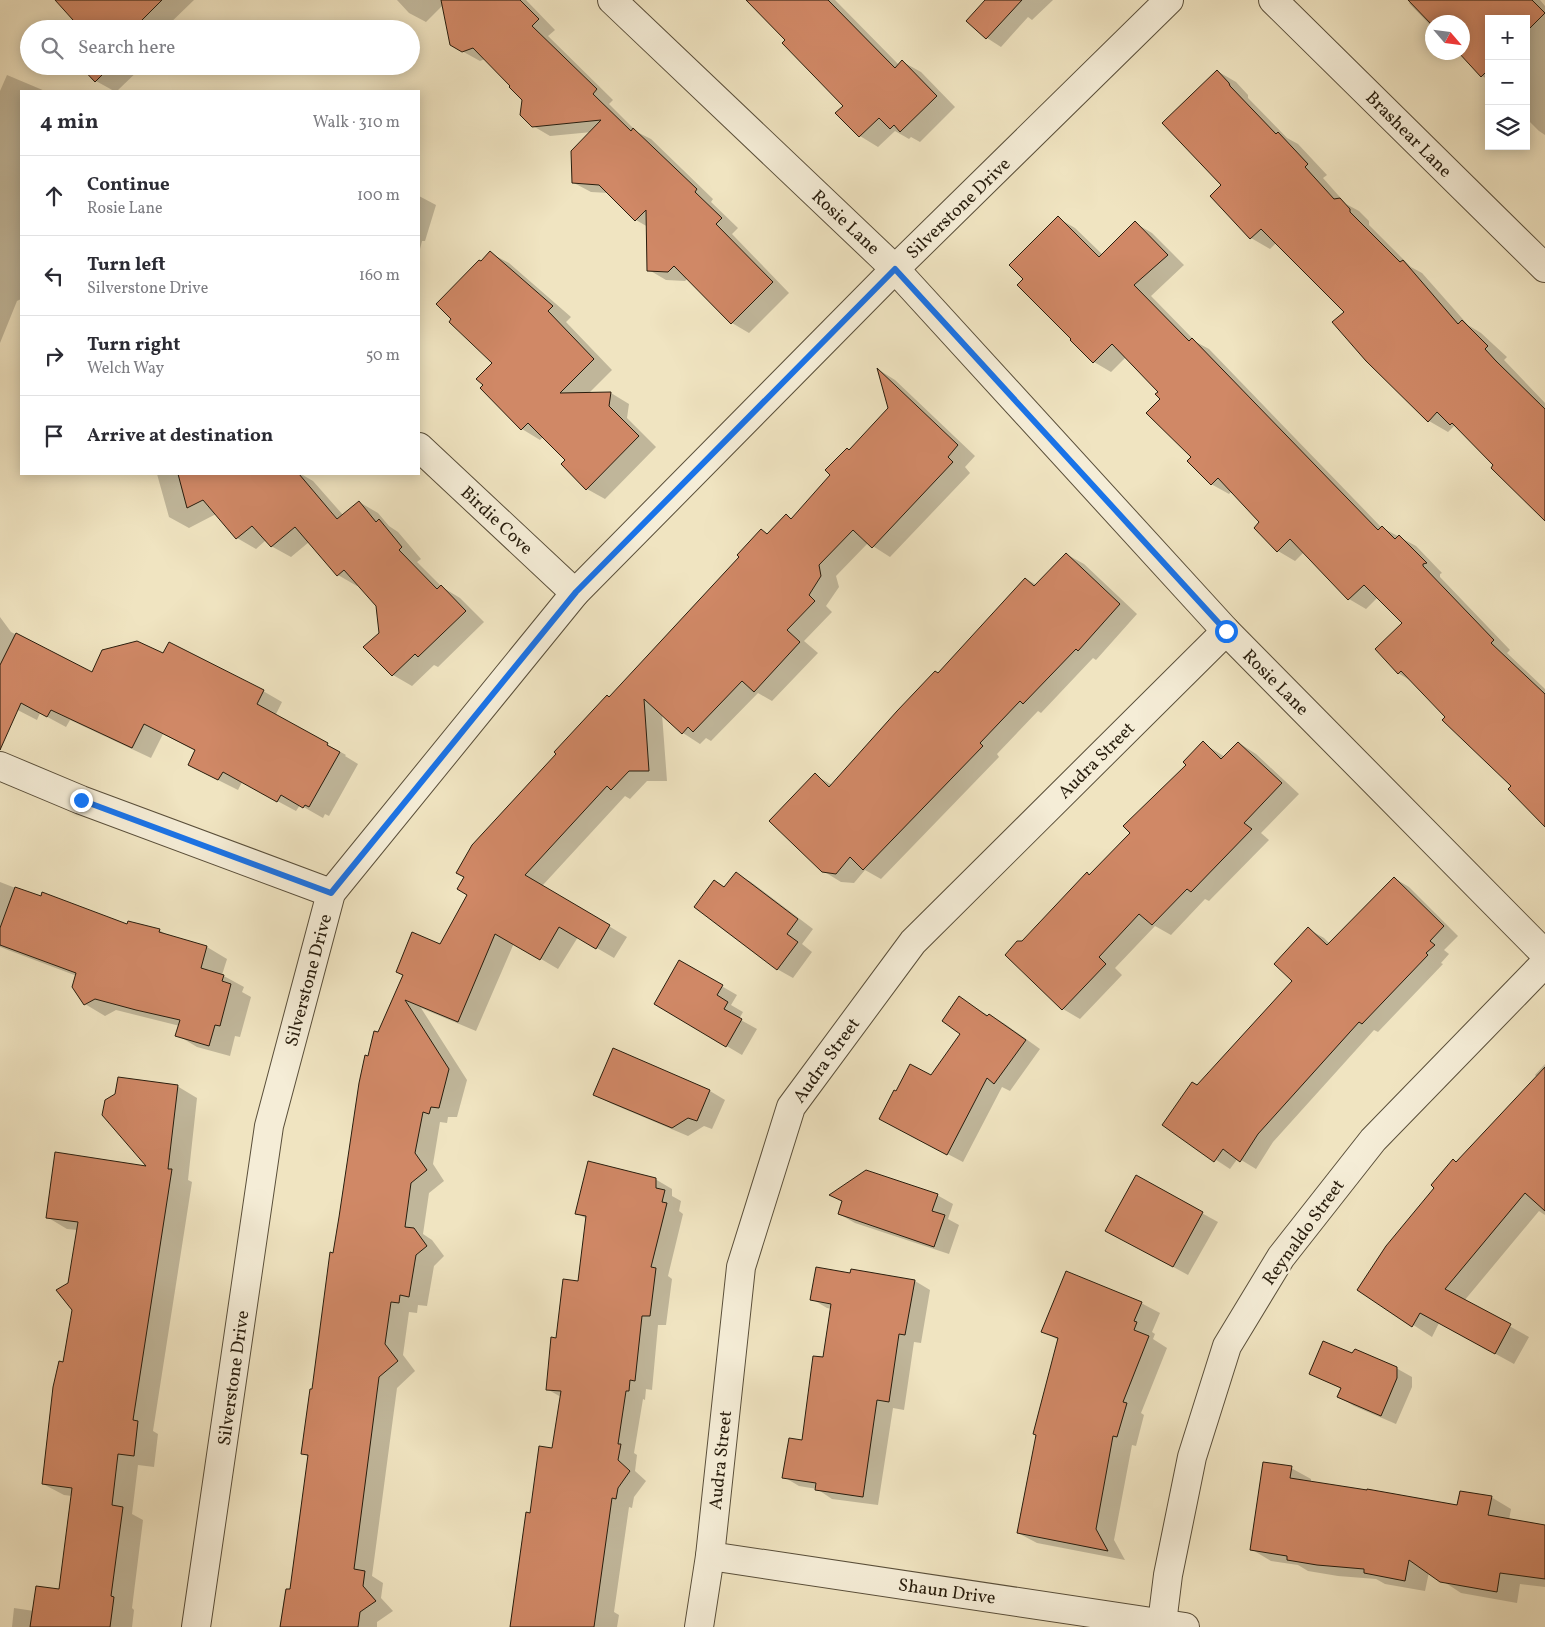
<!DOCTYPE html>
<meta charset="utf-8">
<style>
:root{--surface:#fff;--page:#f2f2f3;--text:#2b2b33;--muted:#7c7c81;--line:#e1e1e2}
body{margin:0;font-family:Vollkorn,serif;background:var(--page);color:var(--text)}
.controls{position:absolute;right:15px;top:15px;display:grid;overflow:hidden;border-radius:0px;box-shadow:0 2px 12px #0003}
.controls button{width:45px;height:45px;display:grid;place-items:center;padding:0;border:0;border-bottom:1px solid var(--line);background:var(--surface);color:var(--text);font:25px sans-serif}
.compass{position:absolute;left:1425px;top:15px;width:45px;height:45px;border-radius:50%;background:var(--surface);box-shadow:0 2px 12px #0003;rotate:118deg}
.stop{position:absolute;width:15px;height:15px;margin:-11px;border:4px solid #1a73e8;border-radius:50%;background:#fff}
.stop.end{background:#1a73e8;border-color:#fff;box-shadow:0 1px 5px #0008}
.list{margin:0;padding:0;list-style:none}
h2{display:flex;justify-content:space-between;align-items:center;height:65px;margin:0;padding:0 20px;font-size:21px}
h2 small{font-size:16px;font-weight:400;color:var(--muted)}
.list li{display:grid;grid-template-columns:32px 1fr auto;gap:15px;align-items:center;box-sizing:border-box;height:80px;padding:0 20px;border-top:1px solid var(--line)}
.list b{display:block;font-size:19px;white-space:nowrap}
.list p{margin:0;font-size:16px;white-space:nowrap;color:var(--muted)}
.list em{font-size:16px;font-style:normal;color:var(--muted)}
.icon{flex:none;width:28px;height:28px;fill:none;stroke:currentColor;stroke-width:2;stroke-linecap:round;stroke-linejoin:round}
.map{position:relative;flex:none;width:1545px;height:1627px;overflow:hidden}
.search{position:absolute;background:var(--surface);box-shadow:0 2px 12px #0003;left:20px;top:20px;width:400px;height:55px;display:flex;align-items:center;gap:12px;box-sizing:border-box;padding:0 18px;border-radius:28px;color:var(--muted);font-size:19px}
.panel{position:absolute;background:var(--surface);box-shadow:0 2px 12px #0003;left:20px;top:90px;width:400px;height:385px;border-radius:0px}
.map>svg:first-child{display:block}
.shadow{fill:#0003}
.building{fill:#d08866;stroke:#281d0d}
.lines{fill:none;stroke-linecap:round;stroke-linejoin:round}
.minor-casing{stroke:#5a4f3a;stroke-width:30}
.minor{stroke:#f5edd7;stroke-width:28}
.route{stroke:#1a73e8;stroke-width:6}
.labels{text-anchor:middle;stroke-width:5;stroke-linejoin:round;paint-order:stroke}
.street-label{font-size:18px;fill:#281d0d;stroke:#f5edd7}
</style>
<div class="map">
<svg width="1545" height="1627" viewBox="0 0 1545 1627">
<rect width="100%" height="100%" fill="#f0e4c1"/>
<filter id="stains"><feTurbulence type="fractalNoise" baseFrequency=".004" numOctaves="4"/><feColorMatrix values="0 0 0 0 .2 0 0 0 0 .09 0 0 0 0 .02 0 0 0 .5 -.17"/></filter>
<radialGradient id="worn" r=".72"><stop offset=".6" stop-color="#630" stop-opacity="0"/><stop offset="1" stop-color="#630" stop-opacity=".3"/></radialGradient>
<!-- shadow -->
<g class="shadow">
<path d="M74,0H194L164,29H65L75,20Z"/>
<path d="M397,0H526L555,30L548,36L613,100L609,104L637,132L651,139L713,199L711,202L738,228L732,234L789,293L749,333L732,323L688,278L685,281L666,280L649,270L648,227L636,220L609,193L591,192L574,183L592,132L550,136L533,126L524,99L512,86L485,59L480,61L451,45L443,5L426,22L409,13Z"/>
<path d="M747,0H835L899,65L903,62L921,72L955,107L920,142L911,137L909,139L895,131L878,147L860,136L844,106L787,40Z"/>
<path d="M986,0H1053L1032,20L1028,17L1001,47L987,38L968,21Z"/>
<path d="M1412,0H1540L1545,6V135L1539,131L1526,118V19H1489V80L1482,76L1462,52V22H1432V27L1409,3Z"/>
<path d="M82,66H143L117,91H114L96,81Z"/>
<path d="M1217,71L1236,82L1248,95V98L1287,138L1298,144L1327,175L1323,178L1346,204L1359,211L1369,221V225L1411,267L1422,273L1468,325L1481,333L1507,357L1504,360L1545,403V519L1460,429L1454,426L1448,432L1429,421L1346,312L1276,243L1270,249L1251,238L1223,185Z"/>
<path d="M7,75L45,91H21V299L17,301L0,343V91Z"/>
<path d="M419,196L436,205L425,241H422L419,253Z"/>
<path d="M1058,218L1075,228L1103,255L1135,223L1152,233L1184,265L1151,296L1196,342L1209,349L1381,527L1416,546L1442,573L1440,574V577L1510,650L1507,653L1545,689V820L1413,682L1398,673L1404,624L1378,597L1366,609L1349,599L1304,552L1295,561L1278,551L1261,522L1232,491L1229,494L1211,484L1193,457L1162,399L1160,392L1126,357L1111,372L1094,362L1024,279Z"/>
<path d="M490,253L509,263L571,317L566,322L612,370L588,394L611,393L629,404L627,418L656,447L605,499L587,489L567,460L544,436L540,440L522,429L494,363L481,263Z"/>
<path d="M879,370L895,380L975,456L965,467L970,473L890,557L868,543L836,576L839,587L826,606L832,612L804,641L818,653L772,701L758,693L711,741L706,738L700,744L683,733L662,714L667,781H647L630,799L625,796L542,886L627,937L614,958L578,937L558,969L514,943L476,1031L421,1008L467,1080L457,1117H448L447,1123L440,1122L433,1164L444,1181L429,1193L423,1234L432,1240L444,1256L434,1266L427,1306L418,1305L417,1313L409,1312L403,1355L415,1371L397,1388L372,1576L383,1583L381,1598L393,1611L377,1622V1627H280L285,1590H291L309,1457L302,1453L334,1254L369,1057L379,1033L609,698L741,557L762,531L768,534L786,515L792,519L832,475L850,451L890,409Z"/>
<path d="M157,474H301L313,481L343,515L359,502L378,513L389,526L398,532L421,559L417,562L442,587L460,598L484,622L438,667L434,665L412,686L393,675L377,606L359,585L357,586L338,575L309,542L291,557L271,546L266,540L256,549L237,538L216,514L189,528L169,517Z"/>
<path d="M1066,554L1084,564L1137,614L1096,660L1093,658L1041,713L1038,711L997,754L999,757L881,879L865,870L854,883L841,882L823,871L815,775L832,785L938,674L1026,579L1037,585Z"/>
<path d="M0,617L11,632L92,673L163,654L263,691L282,702L275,716L346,755L345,756L358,764L329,816L325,814L323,818L300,805L296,811L242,782L238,790L208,775L189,764L196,751L163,734L151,758L70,720L66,727L40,713L37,720L0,701Z"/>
<path d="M1203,743L1225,757L1239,743L1256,754L1299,794L1261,833L1269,840L1209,901L1205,899L1171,935L1155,926L1115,968L1122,975L1080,1019L1063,1009L1023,942L1087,874L1090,876L1132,833L1187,765Z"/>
<path d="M736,874L751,882L813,929L802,944L812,952L793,978L777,969L715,881L726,888Z"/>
<path d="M1394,878L1409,887L1458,936L1444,950L1449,954L1441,963L1443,964L1378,1032L1374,1030L1273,1142L1256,1169L1238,1158L1230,1169L1163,1125L1293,981L1308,929L1324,938L1330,944Z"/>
<path d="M0,882L41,898L128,926L159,930L171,937L207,947L227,959L222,975L244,987L242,992L251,997L240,1037L235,1036L230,1056L197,1047L177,1035L180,1026L116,1010L105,1016L85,1004L77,976L0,947Z"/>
<path d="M680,962L737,995L731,1005L743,1012L739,1019L757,1029L742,1055L655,1004Z"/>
<path d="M960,998L989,1016L990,1015L1005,1024L1040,1049L1010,1091L1002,1087L963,1162L896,1127L961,1034Z"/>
<path d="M614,1050L710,1091L725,1100L712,1129L704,1126L688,1136L610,1103L595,1094Z"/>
<path d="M1545,1064V1215L1539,1211L1464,1301L1529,1337L1514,1364L1439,1323L1432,1337L1359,1290L1457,1163L1537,1077L1535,1075Z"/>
<path d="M177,1086L197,1098L188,1180L192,1182L153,1431L158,1434L154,1467L138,1465L132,1514L143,1520L132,1608L134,1610L132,1627H12L14,1608L34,1611L60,1590L72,1496L64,1495L43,1484L73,1309L70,1284L78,1230L67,1229L47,1217L149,1167Z"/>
<path d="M1136,1177L1218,1222L1188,1275L1122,1239Z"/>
<path d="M655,1179L672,1189V1196L681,1201L679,1211L683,1214L668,1276L672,1279L666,1325H658L652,1390L646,1389L645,1400L643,1399L634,1453L637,1455L635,1471L646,1481L634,1497L632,1508L629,1507L614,1612L619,1615L617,1627H512L531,1514L553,1450L561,1397L547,1389L557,1339L579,1283L587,1219L576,1213Z"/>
<path d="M831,1195H937L953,1204L948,1219L959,1225L949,1254L855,1223L839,1214L843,1202Z"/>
<path d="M851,1274L915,1281L930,1290L921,1343L914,1342L904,1410L893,1408L878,1505L832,1499L817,1489L799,1486L784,1477L803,1442L824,1358L832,1309L827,1308L812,1299Z"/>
<path d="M1141,1303L1160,1313L1152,1332L1155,1334L1153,1339L1167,1348L1141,1413L1144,1415L1136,1446L1132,1445L1114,1540L1125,1560L1037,1543L1018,1533L1058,1340L1043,1331Z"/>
<path d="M1353,1355L1396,1368L1412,1377V1387L1396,1424L1354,1406L1339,1397L1342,1389L1310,1373Z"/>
<path d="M1291,1468L1311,1479V1482L1458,1507L1491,1497L1511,1509L1509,1520L1545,1526V1587L1520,1584L1517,1603L1461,1593L1429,1572L1425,1591L1385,1584L1376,1579L1338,1576L1308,1571L1298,1565L1271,1561L1251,1549Z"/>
</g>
<!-- building -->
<g class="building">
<path d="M55,0H162L133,29H63L73,20Z"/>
<path d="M441,0H520L539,19L532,26L597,89L593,94L631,131L633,128L697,189L695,192L722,218L716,224L773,282L731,324L674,266L668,272L647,271L646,210L635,221L599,185L572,183L571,151L601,120L532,127L520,115L522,100L509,87L510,86L473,48L462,52L450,45Z"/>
<path d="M746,0H828L895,68L902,60L937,96L900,132L894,125L890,129L879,118L859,137L835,113L843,106L782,43L785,40Z"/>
<path d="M985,0H1022L986,39L966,21Z"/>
<path d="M1408,0H1532L1545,13L1526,32V19H1489V69L1481,77L1458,52H1462V22H1432V25Z"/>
<path d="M80,66H111L95,82Z"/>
<path d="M1217,70L1229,83L1230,86L1276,134L1278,132L1308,164L1305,167L1334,199L1340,198L1350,209V212L1400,262L1403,260L1458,324L1462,320L1488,346L1485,349L1496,361L1545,409V521L1491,468L1493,465L1452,423L1450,425L1437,412L1428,422L1366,361L1332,322L1344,312L1261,229L1250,239L1210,196L1221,185L1162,123Z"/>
<path d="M1058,216L1099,257L1135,221L1168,255L1134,285L1189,341L1192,338L1378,530L1382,526L1395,539L1399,535L1427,563L1423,564V566L1494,640L1491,643L1545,694V827L1508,789L1511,786L1442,720L1445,717L1401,671L1398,674L1375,649L1402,623L1364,585L1348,600L1290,539L1277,552L1254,528L1259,522L1218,478L1211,485L1187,461L1191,457L1146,413L1160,399L1155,394L1158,392L1112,344L1093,363L1070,340L1071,339L1017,285L1023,279L1009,265Z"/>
<path d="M490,251L553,306L548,311L594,359L560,393L611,392L609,406L639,436L586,490L561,464L565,460L528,423L521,430L480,388L483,385L476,379L492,363L449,322L451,319L436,304L479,260L481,261Z"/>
<path d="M877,368L958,445L948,457L953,462L872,548L853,530L819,565L821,576L809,595L815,601L787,630L800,642L754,692L742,681L693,732L688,727L682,734L644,699L649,771H629L611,790L607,786L525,875L610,925L596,949L559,927L540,960L495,934L458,1022L405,1000L449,1069L439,1108L431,1107L429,1114L423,1112L415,1153L427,1170L411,1183L405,1227L414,1228L427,1246L416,1255L409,1297L400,1295L399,1303L391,1302L385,1344L398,1361L379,1377L354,1569L365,1571L363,1586L376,1601L360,1612L358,1627H280L286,1589H290L308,1455L301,1454L310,1389H312L330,1252L333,1253L339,1217L359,1083L365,1055L368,1056L374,1031L378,1032L403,975L396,972L412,932L440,944L467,895L457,889L464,877L456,873L472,845L556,754L554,752L607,695L609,697L739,557L737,555L761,529L767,534L786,514L791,519L830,475L825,470L847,448L849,450L888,408Z"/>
<path d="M178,474H299L337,519L359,501L376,522L379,519L402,547L399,550L437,589L441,585L466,611L418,657L415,654L392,676L363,647L379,633L376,606L344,570L337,576L295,527L271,547L252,526L236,539L203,500L187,508Z"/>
<path d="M1066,553L1120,604L1078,651L1076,649L1023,704L1020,701L980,743L983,746L863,870L850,857L836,874L822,872L769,821L815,773L829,787L897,711L935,671L938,673L1025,578L1034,586Z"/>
<path d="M16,633L92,672L102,650L137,641L163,653L169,642L264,690L257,704L328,743L327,745L340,752L309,807L305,805L303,808L281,795L277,802L223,772L218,780L188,765L195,750L144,724L132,748L51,710L47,717L21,703L0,750V665Z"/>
<path d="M1203,741L1221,759L1238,742L1282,783L1244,823L1252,829L1191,892L1187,889L1152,925L1139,914L1099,957L1106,964L1062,1010L1005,955L1017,941H1022L1087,872L1089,875L1130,833L1123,826L1186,765L1183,762Z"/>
<path d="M736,872L798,919L787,934L798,942L777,970L694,907L714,880L724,887Z"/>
<path d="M1394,877L1444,926L1430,941L1435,945L1426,953L1428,955L1362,1024L1359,1022L1258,1134L1240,1162L1223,1149L1214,1162L1162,1125L1192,1082L1197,1085L1292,981L1274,964L1308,927L1327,945Z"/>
<path d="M15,887L41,896L42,892L127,924L128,921L160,929L159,932L207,946L201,968L224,975L222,981L231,984L220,1026L215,1025L209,1046L175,1036L180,1020L136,1010L95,999L84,1005L72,987L76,973L0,945V928Z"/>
<path d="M679,960L723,985L717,995L728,1002L724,1009L742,1019L726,1047L654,1004Z"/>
<path d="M959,996L987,1016L989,1014L1026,1040L994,1084L987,1078L947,1155L879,1119L894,1090L896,1091L910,1064L931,1075L960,1034L942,1021Z"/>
<path d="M613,1048L710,1090L697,1121L688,1118L672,1128L593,1095Z"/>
<path d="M1545,1067V1211L1525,1193L1445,1289L1511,1324L1495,1354L1420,1313L1412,1327L1357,1290L1386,1246L1434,1188L1431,1185L1453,1159L1456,1162Z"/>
<path d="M118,1077L178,1085L168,1169H172L133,1420L138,1421L134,1456L118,1454L112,1505L123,1507L111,1596L114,1597L110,1627H30L36,1586L59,1589L72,1488L42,1484L53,1387L59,1361L63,1362L72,1310L56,1290L68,1283L78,1222L46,1218L55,1152L146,1166L102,1115L105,1100L115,1094Z"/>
<path d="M588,1161L656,1178V1188L665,1190L662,1202L667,1203L651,1267L656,1268L650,1316H642L635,1381L630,1380L629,1391H626L618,1444H621L618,1460L630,1471L618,1488L616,1499L612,1498L594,1627H510L526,1512L530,1513L539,1446L552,1448L561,1391L546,1390L551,1337L556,1338L563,1279L578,1281L586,1216L575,1214Z"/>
<path d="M866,1170L938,1194L932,1211L945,1215L934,1247L838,1214L842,1201L829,1195Z"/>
<path d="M1136,1175L1203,1212L1173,1267L1105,1231Z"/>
<path d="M816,1267L850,1273L851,1269L915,1280L905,1335L899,1334L889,1402L877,1400L863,1497L815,1490L816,1483L782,1478L789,1438L802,1440L813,1356L823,1357L831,1304L810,1300Z"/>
<path d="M1066,1271L1142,1302L1134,1321L1137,1322L1134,1330L1149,1336L1123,1402L1127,1403L1117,1437L1113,1436L1096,1529L1108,1551L1017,1533L1036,1435L1033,1434L1058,1338L1041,1332Z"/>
<path d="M1323,1341L1352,1353L1355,1349L1397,1367V1378L1381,1416L1337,1397L1341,1388L1309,1374Z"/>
<path d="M1263,1462L1292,1466L1290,1478L1367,1490V1489L1457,1505L1460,1491L1492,1496L1488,1515L1545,1525V1579L1500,1573L1497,1592L1440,1582L1409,1560L1405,1581L1364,1573V1569L1317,1565L1287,1560V1556L1250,1550Z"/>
</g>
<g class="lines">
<defs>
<g id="minor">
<path d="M612,0L895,269L1226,631L1545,954"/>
<path d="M1273,0L1545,268"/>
<path d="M419,447L575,593"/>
<path d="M0,766L81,800L331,893"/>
<path d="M710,1556L1185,1627"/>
<path d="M1162,1623L1168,1575L1192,1457L1227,1346L1281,1257L1373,1140L1545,963"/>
<path d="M196,1627L269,1126L331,893L575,593L895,269L1169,0"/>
<path d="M699,1627L710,1556L741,1267L791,1107L913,942L1226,631"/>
</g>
</defs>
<!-- minor casing -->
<use href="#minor" class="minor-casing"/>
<!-- minor -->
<use href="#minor" class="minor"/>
</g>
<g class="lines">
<!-- route -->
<path class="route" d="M81,800L331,893L576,592L895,269L1226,631"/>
</g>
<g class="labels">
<!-- street labels -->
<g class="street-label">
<text transform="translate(1409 134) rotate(45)" y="6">Brashear Lane</text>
<text transform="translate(958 208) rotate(-44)" y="6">Silverstone Drive</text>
<text transform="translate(846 222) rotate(43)" y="6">Rosie Lane</text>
<text transform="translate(497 520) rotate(43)" y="6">Birdie Cove</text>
<text transform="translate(1276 682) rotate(45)" y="6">Rosie Lane</text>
<text transform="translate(1096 760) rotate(-45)" y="6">Audra Street</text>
<text transform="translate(308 980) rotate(-75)" y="6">Silverstone Drive</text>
<text transform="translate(826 1060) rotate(-54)" y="6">Audra Street</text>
<text transform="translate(1303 1232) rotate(-54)" y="6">Reynaldo Street</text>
<text transform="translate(233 1378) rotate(-82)" y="6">Silverstone Drive</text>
<text transform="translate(720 1460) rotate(-84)" y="6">Audra Street</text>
<text transform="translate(947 1591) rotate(8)" y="6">Shaun Drive</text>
</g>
</g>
<rect width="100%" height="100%" filter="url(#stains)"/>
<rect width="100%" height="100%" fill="url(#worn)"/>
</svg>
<div class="controls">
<button>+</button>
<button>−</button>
<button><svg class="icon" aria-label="layers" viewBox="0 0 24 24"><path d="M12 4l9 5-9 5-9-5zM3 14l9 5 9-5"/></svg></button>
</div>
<svg class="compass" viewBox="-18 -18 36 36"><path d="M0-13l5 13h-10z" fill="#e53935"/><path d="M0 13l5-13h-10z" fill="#7c7c81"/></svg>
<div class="stop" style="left:1226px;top:631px"></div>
<div class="stop end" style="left:81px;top:800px"></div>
<div class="search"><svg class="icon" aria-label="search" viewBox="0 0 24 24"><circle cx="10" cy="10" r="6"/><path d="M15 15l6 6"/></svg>Search here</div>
<section class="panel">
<h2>4 min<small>Walk · 310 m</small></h2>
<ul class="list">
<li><svg class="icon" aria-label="ahead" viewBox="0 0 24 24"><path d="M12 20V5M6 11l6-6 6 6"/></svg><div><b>Continue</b><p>Rosie Lane</p></div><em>100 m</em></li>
<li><svg class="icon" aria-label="left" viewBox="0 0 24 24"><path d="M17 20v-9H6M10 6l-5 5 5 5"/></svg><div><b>Turn left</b><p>Silverstone Drive</p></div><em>160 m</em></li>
<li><svg class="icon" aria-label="right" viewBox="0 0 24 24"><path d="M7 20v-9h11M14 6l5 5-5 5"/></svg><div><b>Turn right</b><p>Welch Way</p></div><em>50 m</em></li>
<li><svg class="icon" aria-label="arrive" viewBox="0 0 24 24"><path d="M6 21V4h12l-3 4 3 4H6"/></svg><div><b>Arrive at destination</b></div></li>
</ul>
</section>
</div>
